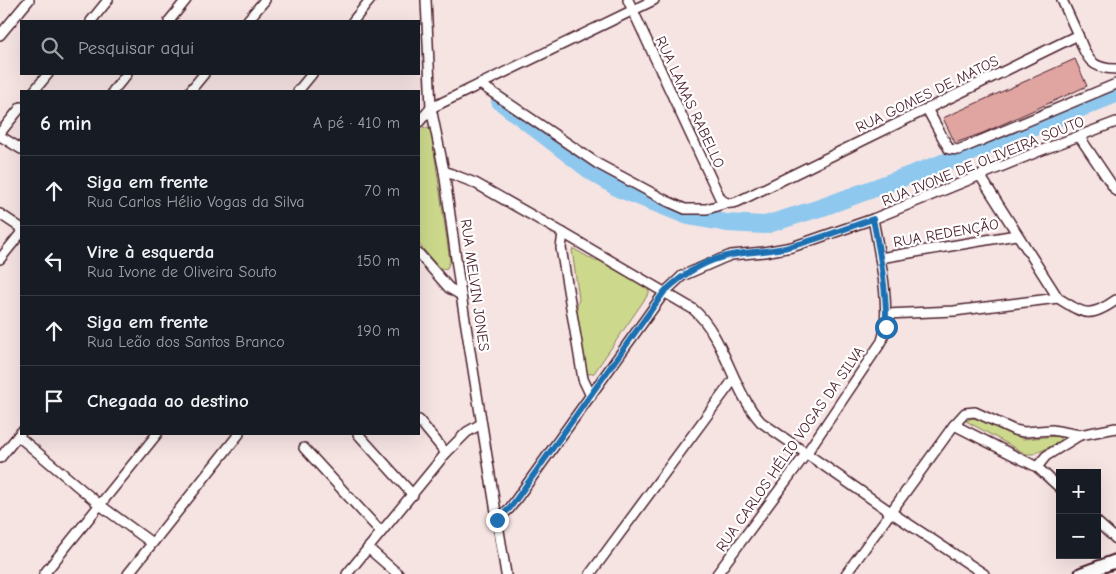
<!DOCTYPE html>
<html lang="pt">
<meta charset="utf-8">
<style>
:root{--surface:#171b24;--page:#242831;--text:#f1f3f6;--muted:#9ea1a6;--line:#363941}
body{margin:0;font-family:"Comic Neue",sans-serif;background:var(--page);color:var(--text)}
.controls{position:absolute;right:15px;bottom:15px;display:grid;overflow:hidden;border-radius:0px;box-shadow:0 5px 20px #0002}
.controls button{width:45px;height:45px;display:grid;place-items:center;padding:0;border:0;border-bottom:1px solid var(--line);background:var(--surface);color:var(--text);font:25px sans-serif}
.stop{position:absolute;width:15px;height:15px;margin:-11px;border:4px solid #1f6fb2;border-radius:50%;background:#fff}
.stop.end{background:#1f6fb2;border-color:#fff;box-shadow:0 1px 5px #0008}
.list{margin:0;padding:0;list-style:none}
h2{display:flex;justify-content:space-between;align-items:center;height:65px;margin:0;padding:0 20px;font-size:21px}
h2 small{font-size:16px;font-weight:400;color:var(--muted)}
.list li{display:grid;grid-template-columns:32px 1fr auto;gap:15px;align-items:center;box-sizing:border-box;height:70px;padding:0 20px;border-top:1px solid var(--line)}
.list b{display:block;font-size:19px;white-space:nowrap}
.list p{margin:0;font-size:16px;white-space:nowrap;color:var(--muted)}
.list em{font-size:16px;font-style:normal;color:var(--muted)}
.icon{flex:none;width:28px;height:28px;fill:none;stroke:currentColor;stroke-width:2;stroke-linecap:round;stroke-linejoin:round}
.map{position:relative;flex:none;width:1116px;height:574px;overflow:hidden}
.search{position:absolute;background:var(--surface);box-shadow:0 5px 20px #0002;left:20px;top:20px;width:400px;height:55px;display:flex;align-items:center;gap:12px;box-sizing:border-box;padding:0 18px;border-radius:0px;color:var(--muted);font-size:19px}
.panel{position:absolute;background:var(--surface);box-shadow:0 5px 20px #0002;left:20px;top:90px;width:400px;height:345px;border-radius:0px}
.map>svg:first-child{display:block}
.green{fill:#ccd98c;stroke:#8b7c5c}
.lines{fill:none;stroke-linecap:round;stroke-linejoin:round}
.river{stroke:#8fc8ee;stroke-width:18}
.building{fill:#e0a5a1;stroke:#4a1f2b}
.minor-casing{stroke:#4a1f2b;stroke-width:12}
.secondary-casing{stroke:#4a1f2b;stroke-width:16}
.minor{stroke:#fff;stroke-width:9}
.secondary{stroke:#fff;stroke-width:12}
.route{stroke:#1f6fb2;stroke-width:6}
.labels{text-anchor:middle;stroke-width:4.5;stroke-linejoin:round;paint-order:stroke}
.street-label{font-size:15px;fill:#4a1f2b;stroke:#fff}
</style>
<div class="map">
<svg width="1116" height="574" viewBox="0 0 1116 574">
<rect width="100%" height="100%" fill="#f6e4e3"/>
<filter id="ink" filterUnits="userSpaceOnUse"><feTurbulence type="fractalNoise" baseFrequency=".02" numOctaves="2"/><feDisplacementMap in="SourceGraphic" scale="10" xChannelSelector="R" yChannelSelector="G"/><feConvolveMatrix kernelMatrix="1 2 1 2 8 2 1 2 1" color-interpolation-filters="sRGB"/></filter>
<g filter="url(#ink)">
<!-- green -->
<g class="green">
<path d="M424,127L431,130L450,261L447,268L443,269L438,267L419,244V132Z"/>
<path d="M574,249L595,261L603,260L649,287V293L594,373L589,374L584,372L575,313L579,299L572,250Z"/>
<path d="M972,418L979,419L1023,439L1057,436L1060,438L1061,442L1034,454H1026L966,421Z"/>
</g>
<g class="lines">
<!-- river -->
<path class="river" d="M500,101L591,171L620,189L688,216L727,223L765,225L823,207L970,153L1116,94"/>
</g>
<!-- building -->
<path class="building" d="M1075,59L1087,86L983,133L955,143L943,118Z"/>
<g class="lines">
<defs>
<g id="minor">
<path d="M426,0L431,108L444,171L461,295L506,574"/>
<path d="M628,0L720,198C725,204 730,204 737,202L1078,35C1086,57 1090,69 1116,69"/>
<path d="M1062,0L1078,35"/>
<path d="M91,21L108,0"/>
<path d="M169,21L186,0"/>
<path d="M247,21L265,0"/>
<path d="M353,21L370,0"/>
<path d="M0,35L29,0"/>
<path d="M480,84L598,164L667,201L685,209H707L726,203"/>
<path d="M34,91L48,74"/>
<path d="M113,91L127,74"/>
<path d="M190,91L204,74"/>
<path d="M298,91L312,74"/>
<path d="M927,109L949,149L958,150L1116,84"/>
<path d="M419,122L431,108L654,0"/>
<path d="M0,133L21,107"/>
<path d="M0,136L21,149"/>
<path d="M1079,136L1116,191"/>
<path d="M444,171L475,183L563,233L693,309C724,335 732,390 761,422L892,513L984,574"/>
<path d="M981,177L1058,298C1084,314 1089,319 1116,300"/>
<path d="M0,214L21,228"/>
<path d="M563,233L561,248L583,379L591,396"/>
<path d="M419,254L449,288L461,295"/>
<path d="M880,258L1016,235"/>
<path d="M0,259L21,233"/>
<path d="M886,314L954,311L1058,298"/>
<path d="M419,420L446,453"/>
<path d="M954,425L1037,467L1060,488"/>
<path d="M358,434L413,495"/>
<path d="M18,436L100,505L152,543"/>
<path d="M304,448L381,532"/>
<path d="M0,458L21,432"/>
<path d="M1037,467L1046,456L1080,435"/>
<path d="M497,520L510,508L664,293L682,276L721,259L731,255L764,252L792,247L873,219L1037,152L1116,122"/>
<path d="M1097,522L1116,539"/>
<path d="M368,548L398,574"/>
<path d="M44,574L157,434"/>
<path d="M128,574L239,434"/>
<path d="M347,574L446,453L467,432L481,424"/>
<path d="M590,574L734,379"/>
<path d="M717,574L806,454L882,341C892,310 879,252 873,219"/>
<path d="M846,574L954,425L965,413L975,412L1014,430L1024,432L1052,430L1080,435L1116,428"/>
</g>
<path id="secondary" d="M1081,574L1116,561"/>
</defs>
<!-- minor casing -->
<use href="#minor" class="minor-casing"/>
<!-- secondary casing -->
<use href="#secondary" class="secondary-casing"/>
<!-- minor -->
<use href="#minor" class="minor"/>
<!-- secondary -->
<use href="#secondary" class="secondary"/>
</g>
</g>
<g class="lines" filter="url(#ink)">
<!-- route -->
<path class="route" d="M497,520L510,508L664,292C682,275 706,260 731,255C751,251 772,252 792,246C820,239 846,228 873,219C880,254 887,291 886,327"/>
</g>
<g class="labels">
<!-- street labels -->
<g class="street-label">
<text transform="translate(927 94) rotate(-26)" y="5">RUA GOMES DE MATOS</text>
<text transform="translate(690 102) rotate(65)" y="5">RUA LAMAS RABELLO</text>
<text transform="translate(983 161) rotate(-22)" y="5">RUA IVONE DE OLIVEIRA SOUTO</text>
<text transform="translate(946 233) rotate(-10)" y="5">RUA REDENÇÃO</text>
<text transform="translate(475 285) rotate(82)" y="5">RUA MELVIN JONES</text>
<text transform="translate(790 449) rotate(-55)" y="5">RUA CARLOS HÉLIO VOGAS DA SILVA</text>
</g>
</g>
</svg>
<div class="controls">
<button>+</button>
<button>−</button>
</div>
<div class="stop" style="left:886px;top:327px"></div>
<div class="stop end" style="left:497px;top:520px"></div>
<div class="search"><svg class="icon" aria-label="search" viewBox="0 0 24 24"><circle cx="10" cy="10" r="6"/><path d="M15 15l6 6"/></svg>Pesquisar aqui</div>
<section class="panel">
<h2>6 min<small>A pé · 410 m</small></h2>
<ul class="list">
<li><svg class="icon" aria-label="ahead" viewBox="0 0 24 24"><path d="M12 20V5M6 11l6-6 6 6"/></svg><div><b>Siga em frente</b><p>Rua Carlos Hélio Vogas da Silva</p></div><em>70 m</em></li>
<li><svg class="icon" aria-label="left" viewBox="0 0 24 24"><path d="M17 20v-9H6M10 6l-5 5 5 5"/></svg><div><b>Vire à esquerda</b><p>Rua Ivone de Oliveira Souto</p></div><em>150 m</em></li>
<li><svg class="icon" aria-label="ahead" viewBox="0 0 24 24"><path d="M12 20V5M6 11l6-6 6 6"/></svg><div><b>Siga em frente</b><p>Rua Leão dos Santos Branco</p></div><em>190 m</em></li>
<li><svg class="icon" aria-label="arrive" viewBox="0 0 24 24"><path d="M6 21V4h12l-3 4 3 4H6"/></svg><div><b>Chegada ao destino</b></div></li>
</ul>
</section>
</div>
